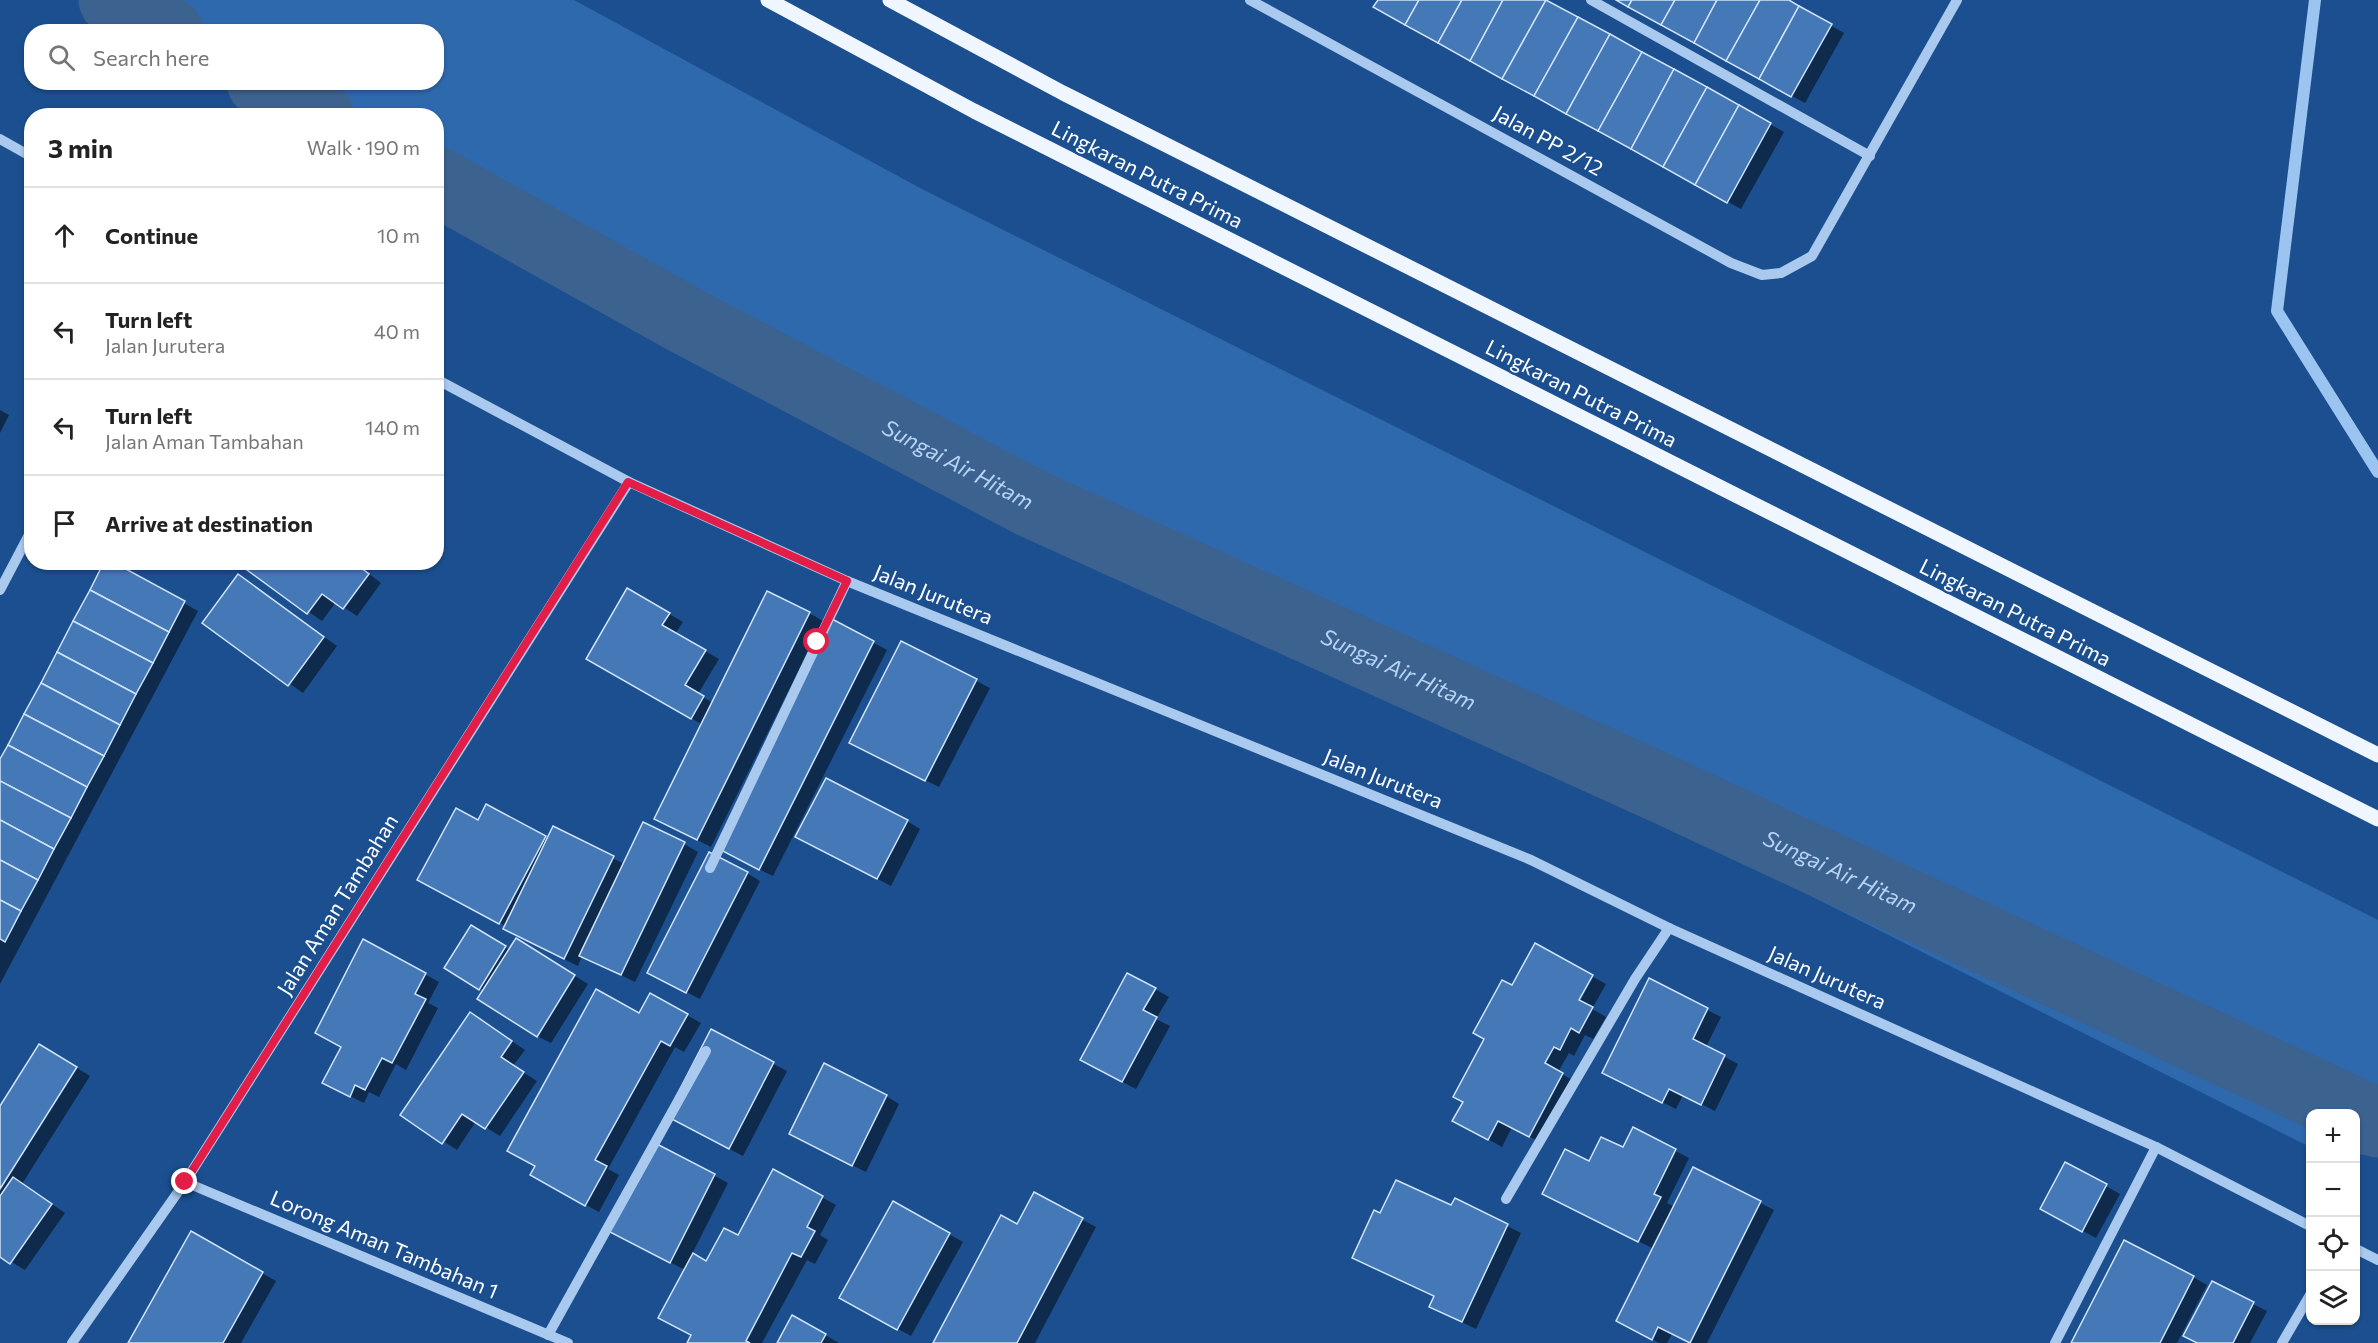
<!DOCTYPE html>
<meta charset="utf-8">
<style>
:root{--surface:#fff;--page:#f2f2f2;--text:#222;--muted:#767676;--line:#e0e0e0}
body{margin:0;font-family:Commissioner,sans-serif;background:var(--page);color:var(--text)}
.controls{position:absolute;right:18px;bottom:18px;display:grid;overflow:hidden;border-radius:12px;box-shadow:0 2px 4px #0004}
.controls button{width:54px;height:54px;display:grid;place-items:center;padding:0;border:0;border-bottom:2px solid var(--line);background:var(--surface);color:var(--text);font:30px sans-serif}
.stop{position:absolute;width:18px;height:18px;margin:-14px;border:4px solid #e11d48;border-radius:50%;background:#fff}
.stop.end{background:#e11d48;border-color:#fff;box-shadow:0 2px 6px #0008}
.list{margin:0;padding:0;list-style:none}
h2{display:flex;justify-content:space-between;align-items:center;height:78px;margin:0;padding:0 24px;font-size:26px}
h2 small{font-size:20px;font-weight:400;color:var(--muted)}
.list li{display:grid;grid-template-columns:39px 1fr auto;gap:18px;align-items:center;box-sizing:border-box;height:96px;padding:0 24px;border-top:2px solid var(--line)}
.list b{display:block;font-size:22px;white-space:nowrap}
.list p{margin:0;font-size:20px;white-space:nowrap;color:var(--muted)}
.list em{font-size:20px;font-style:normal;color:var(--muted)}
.icon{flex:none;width:33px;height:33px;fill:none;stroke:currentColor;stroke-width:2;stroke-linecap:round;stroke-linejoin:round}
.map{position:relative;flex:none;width:2378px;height:1343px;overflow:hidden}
.search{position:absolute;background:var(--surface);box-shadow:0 2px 4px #0004;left:24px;top:24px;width:420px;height:66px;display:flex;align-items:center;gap:15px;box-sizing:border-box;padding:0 21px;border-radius:24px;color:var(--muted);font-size:22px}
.panel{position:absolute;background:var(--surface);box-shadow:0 2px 4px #0004;left:24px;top:108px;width:420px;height:462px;border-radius:24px}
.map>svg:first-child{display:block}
.green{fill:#2e69ad}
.shadow{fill:#0007}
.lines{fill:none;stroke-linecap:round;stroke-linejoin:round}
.stream{stroke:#9cc4f0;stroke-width:12}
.river{stroke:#3c6290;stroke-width:69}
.building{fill:#4478b7;stroke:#cfe3fa;stroke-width:1.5}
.minor{stroke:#a9c9ee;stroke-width:10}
.major{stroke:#f0f6ff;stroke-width:15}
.route{stroke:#e11d48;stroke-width:8}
.labels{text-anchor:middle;stroke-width:4.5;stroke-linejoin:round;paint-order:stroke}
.street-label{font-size:21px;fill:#fff;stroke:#1b4f8f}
.water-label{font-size:22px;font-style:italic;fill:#b5d3f5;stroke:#1b4f8f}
</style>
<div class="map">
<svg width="2378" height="1343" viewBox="0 0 2378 1343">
<rect width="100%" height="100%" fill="#1b4f8f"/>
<!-- green -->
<path class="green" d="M85,0H574L920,188L2378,920V1156L2356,1154V1114H2310V1147L812,394L437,191L436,116L298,115L237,83L436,82V32L143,31Z"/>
<!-- shadow -->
<g class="shadow">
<path d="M1379,0H1546L1784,132L1741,209L1376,7Z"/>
<path d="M1618,0H1786L1844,33L1805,103Z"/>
<path d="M0,410L9,415L0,433Z"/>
<path d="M110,562L198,611L0,984V763Z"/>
<path d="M239,562H354L381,583L357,616L336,602L322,621Z"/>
<path d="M238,576L337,646L303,693L204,623Z"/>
<path d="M628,590L683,622L675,634L719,659L698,694L713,703L809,613L823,621L711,847L670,826L703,725L588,659Z"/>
<path d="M833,621L887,650L773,876L732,856Z"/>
<path d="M902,643L990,688L939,787L865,750Z"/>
<path d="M487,806L549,839L554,828L624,864L684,844L698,852L635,982L582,956L578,966L518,936L506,926L433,888L479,822Z"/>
<path d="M907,821L920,829L891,886L811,844Z"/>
<path d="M747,873L760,881L700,999L663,980Z"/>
<path d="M472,927L510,950L530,948L588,984L551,1043L537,1036L484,991L446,968Z"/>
<path d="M364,941L439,982L428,1003L438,1008L406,1070L396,1064L379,1097L369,1092L364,1103L338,1090L343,1047Z"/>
<path d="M1593,977L1606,984L1592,1009L1606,1017L1593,1039L1585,1035L1574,1056L1569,1053L1558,1072L1576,1082L1543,1144L1512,1127L1502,1147L1468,1128L1465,1102L1513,987L1577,1007Z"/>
<path d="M1649,980L1721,1017L1706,1047L1738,1064L1715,1111L1683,1095L1676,1109L1618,1080Z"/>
<path d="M1155,989L1169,997L1156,1019L1170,1026L1136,1089L1096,1068Z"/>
<path d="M651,995L701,1023L684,1052L675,1047L608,1169L619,1175L599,1212L532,1175L640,1015Z"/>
<path d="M484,1022L525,1050L513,1066L537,1081L500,1136L476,1121L457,1150L402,1114Z"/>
<path d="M712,1031L787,1071L743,1156L681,1124Z"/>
<path d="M53,1053L90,1076L22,1184L65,1213L25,1270L0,1255V1199L3,1195L0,1194V1109Z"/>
<path d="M886,1096L899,1104L866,1172L805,1142Z"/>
<path d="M1634,1129L1689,1158L1667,1203L1675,1207L1694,1169L1774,1210L1707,1343H1690L1672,1334L1667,1343H1659L1631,1328L1654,1249L1558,1201L1590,1163L1624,1149Z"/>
<path d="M654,1144L728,1183L692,1254L707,1263L738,1237L773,1171L836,1205L820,1235L828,1240L815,1264L807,1260L762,1343H688L693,1335L685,1270L624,1238Z"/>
<path d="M2066,1164L2120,1194L2096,1238L2055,1216Z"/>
<path d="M1034,1194L1096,1227L1035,1343H935L1018,1226Z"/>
<path d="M1455,1200L1521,1233L1476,1329L1445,1314L1436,1297L1381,1215L1452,1207Z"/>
<path d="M893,1203L963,1242L911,1336L841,1297Z"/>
<path d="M191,1233L276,1281L241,1343H130Z"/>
<path d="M2193,1277L2207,1285L2177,1343H2073Z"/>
<path d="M2253,1304L2267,1311L2250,1343H2198Z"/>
<path d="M825,1335L839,1343H778Z"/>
</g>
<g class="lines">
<!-- stream -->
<path class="stream" d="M2315,0L2277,311L2378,472"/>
<!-- river -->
<g class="river">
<path d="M113,0L169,32"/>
<path d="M261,82L320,116"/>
<path id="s1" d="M436,181L687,321L1031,503L1663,789L2378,1123"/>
</g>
</g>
<!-- building -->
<g class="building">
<path d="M1378,0H1419L1405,25L1373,7Z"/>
<path d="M1419,0H1462L1438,43L1405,25Z"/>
<path d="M1462,0H1503L1470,61L1438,43Z"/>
<path d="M1503,0H1546L1502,79L1470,61Z"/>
<path d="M1546,0L1578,17L1534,96L1502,79Z"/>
<path d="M1616,0H1632L1628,7Z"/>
<path d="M1632,0H1675L1661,25L1628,7Z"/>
<path d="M1675,0H1717L1694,43L1661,25Z"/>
<path d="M1717,0H1760L1726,61L1694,43Z"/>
<path d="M1760,0H1789L1799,6L1759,79L1726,61Z"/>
<path d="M1799,6L1832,24L1791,97L1759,79Z"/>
<path d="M1578,17L1610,34L1566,114L1534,96Z"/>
<path d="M1610,34L1642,52L1598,131L1566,114Z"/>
<path d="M1642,52L1674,69L1631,149L1598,131Z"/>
<path d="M1674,69L1707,87L1663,167L1631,149Z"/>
<path d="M1707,87L1739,105L1695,185L1663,167Z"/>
<path d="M1739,105L1771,123L1727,203L1695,185Z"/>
<path d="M104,562H113L185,601L169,632L90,590Z"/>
<path d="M236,562H353L369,574L343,609L322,594L307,614Z"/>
<path d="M238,574L324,637L288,686L202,623Z"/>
<path d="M627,588L670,613L662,625L706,650L685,685L704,696L691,719L586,659Z"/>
<path d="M90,590L169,632L153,663L73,621Z"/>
<path d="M767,591L810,612L697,840L654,819Z"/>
<path d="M832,619L874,641L759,870L717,848Z"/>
<path d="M73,621L153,663L136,694L57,652Z"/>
<path d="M901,641L977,679L925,781L849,743Z"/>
<path d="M57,652L136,694L120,725L41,683Z"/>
<path d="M41,683L120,725L104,756L24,714Z"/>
<path d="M24,714L104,756L87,787L8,745Z"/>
<path d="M8,745L87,787L71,818L0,781V759Z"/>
<path d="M826,778L908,820L877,879L795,837Z"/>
<path d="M0,781L71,818L54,849L0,820Z"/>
<path d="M486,804L546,836L499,924L417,880L456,808L478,820Z"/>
<path d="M0,820L54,849L38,880L0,860Z"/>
<path d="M643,822L685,842L621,975L579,956Z"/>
<path d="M553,826L614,856L564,959L503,929Z"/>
<path d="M709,852L748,872L686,993L647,973Z"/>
<path d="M0,860L38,880L21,911L0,900Z"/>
<path d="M0,900L21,911L5,942L0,939Z"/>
<path d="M471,925L506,946L479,990L444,968Z"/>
<path d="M516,938L575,975L537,1037L477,999Z"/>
<path d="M363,939L426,973L415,994L426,999L392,1063L382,1058L365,1090L355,1085L350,1097L322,1083L341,1047L315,1033Z"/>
<path d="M1535,943L1593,975L1579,1000L1593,1007L1579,1033L1571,1028L1560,1050L1554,1047L1545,1063L1563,1073L1529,1137L1498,1121L1488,1140L1452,1121L1463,1102L1453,1097L1484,1039L1473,1033L1502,980L1512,985Z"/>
<path d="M1127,973L1156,988L1143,1010L1157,1017L1122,1082L1080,1060Z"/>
<path d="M1649,978L1708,1008L1693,1039L1725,1055L1701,1105L1669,1089L1662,1103L1602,1073Z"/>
<path d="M596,989L639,1013L650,993L688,1014L670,1046L661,1041L595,1160L607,1166L585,1206L530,1175L535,1166L507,1151Z"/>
<path d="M470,1012L512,1041L501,1057L524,1072L485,1129L462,1114L442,1144L400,1115Z"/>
<path d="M711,1029L774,1062L729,1149L666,1116Z"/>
<path d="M39,1044L77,1067L0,1189V1106Z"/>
<path d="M824,1063L887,1095L852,1166L789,1134Z"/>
<path d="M1633,1127L1676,1149L1654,1194L1661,1197L1638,1242L1542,1194L1565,1149L1589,1161L1601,1137L1623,1147Z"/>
<path d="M653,1142L715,1174L670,1263L608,1231Z"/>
<path d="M2065,1162L2107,1184L2082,1232L2040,1209Z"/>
<path d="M1693,1167L1761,1201L1690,1343L1658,1327L1652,1340L1616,1321Z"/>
<path d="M773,1169L823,1196L807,1227L815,1231L801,1257L792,1253L746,1341L750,1343H687L691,1335L658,1318L693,1253L706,1261L724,1228L738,1235Z"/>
<path d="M13,1177L52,1204L10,1264L0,1257V1196Z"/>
<path d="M1396,1180L1451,1205L1455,1198L1508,1224L1462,1322L1429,1307L1434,1296L1352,1258L1374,1210L1380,1213Z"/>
<path d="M1034,1192L1083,1218L1017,1343H933L1001,1215L1017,1224Z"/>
<path d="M893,1201L950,1233L897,1330L839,1298Z"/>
<path d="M191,1231L263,1272L223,1343H128Z"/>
<path d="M2124,1240L2194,1276L2160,1343H2071Z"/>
<path d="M2212,1281L2254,1302L2233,1343H2197L2183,1336Z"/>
<path d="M792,1315L826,1334L821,1343H777Z"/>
</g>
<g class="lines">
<!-- minor -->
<g class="minor">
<path d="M1250,0L1731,263L1762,275L1781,273L1812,256L1957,0"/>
<path d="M1591,0L1870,156"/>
<path d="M0,139L32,157"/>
<path d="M436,379L629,482L847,581L1531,860L1669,928L2156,1147L2310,1226"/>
<path d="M0,590L32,529"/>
<path d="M710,868L847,581"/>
<path d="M185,1182L568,1343"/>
<path d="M1506,1199L1635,979L1669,928"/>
<path d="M2356,1249L2378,1260"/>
<path d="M548,1335L706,1051"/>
<path d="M72,1343L185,1182L629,482"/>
<path d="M2055,1343L2156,1147"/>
<path d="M2282,1343L2310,1295"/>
</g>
<!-- major -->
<g class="major">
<path d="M768,0L974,111L2378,819"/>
<path d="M890,0L1063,93L2378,755"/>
</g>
</g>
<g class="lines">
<!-- route -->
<path class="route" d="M185,1182L628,482L847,581L817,642"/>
</g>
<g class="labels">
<!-- street labels -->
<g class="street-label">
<text transform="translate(1548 141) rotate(29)" y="7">Jalan PP 2/12</text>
<text transform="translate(1147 175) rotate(27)" y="7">Lingkaran Putra Prima</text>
<text transform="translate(1581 394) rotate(27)" y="7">Lingkaran Putra Prima</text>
<text transform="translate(933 595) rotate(22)" y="7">Jalan Jurutera</text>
<text transform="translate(2015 613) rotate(27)" y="7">Lingkaran Putra Prima</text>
<text transform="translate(1383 779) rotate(22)" y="7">Jalan Jurutera</text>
<text transform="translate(338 905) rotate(-58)" y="7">Jalan Aman Tambahan</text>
<text transform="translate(1827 978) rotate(24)" y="7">Jalan Jurutera</text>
<text transform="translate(384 1245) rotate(23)" y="7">Lorong Aman Tambahan 1</text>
</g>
<!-- water labels -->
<g class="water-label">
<text dy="8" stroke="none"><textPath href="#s1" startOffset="594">Sungai Air Hitam</textPath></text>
<text dy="8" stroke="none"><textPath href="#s1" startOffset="1080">Sungai Air Hitam</textPath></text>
<text dy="8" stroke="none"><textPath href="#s1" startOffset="1566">Sungai Air Hitam</textPath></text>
</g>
</g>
</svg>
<div class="controls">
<button>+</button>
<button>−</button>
<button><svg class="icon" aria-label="locate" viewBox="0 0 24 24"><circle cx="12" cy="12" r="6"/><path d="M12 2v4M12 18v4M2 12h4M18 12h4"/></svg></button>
<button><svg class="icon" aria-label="layers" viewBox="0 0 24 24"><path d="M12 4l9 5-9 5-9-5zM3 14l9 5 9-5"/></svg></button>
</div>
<div class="stop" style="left:817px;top:642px"></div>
<div class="stop end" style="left:185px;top:1182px"></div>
<div class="search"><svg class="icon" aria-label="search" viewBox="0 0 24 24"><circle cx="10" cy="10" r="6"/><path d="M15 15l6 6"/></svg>Search here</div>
<section class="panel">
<h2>3 min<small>Walk · 190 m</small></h2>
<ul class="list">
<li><svg class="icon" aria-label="ahead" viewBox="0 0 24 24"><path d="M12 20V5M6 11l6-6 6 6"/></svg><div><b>Continue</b></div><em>10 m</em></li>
<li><svg class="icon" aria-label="left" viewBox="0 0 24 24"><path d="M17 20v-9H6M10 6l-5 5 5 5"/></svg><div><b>Turn left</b><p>Jalan Jurutera</p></div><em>40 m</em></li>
<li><svg class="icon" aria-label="left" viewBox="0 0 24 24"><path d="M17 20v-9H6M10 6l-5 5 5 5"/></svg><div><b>Turn left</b><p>Jalan Aman Tambahan</p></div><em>140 m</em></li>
<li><svg class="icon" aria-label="arrive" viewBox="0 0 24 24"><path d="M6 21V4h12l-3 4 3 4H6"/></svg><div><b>Arrive at destination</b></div></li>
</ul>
</section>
</div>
